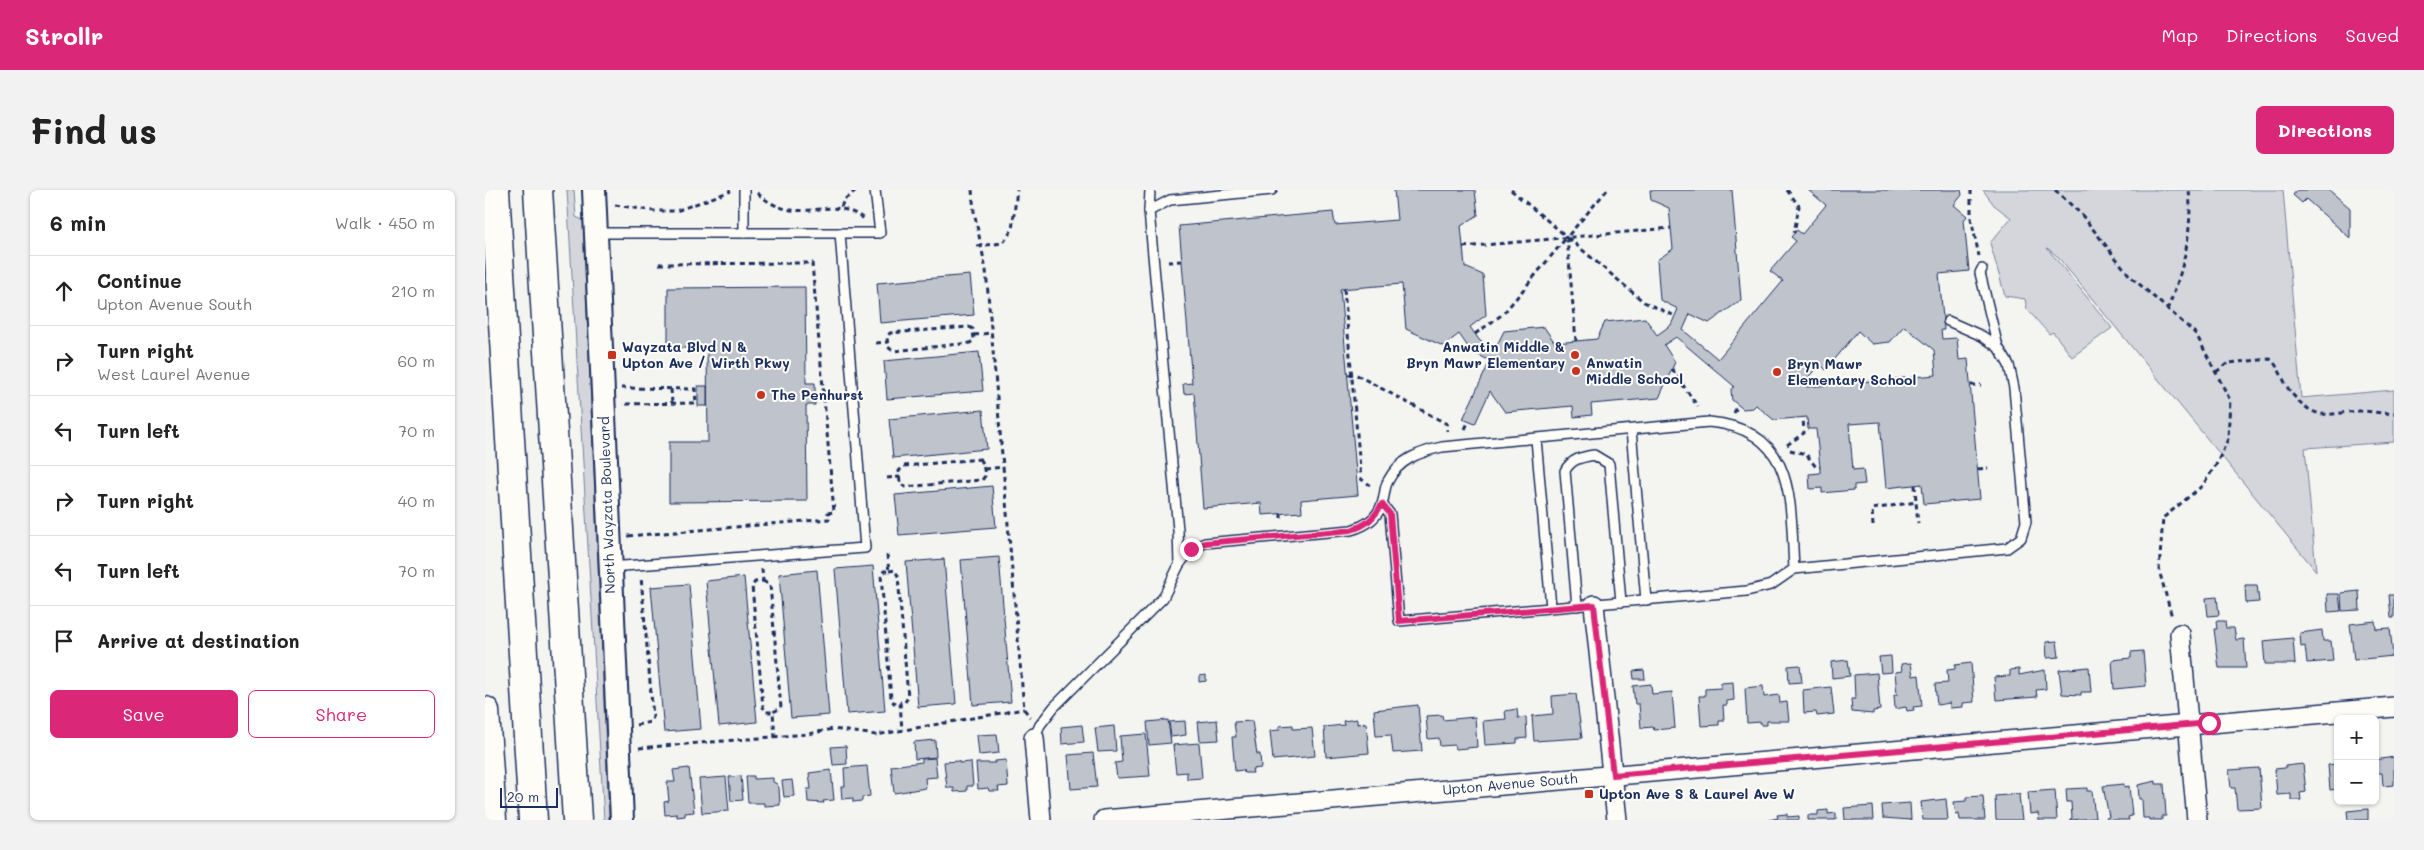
<!DOCTYPE html>
<meta charset="utf-8">
<style>
:root{--surface:#fff;--page:#f2f2f2;--text:#222;--muted:#767676;--line:#e0e0e0;--accent:#db2777}
body{margin:0;font-family:Mali,sans-serif;background:var(--page);color:var(--text)}
.controls{position:absolute;right:15px;bottom:15px;display:grid;overflow:hidden;border-radius:8px;box-shadow:0 1px 4px #0004}
.controls button{width:45px;height:45px;display:grid;place-items:center;padding:0;border:0;border-bottom:1px solid var(--line);background:var(--surface);color:var(--text);font:25px sans-serif}
.scale{position:absolute;left:15px;bottom:12px;width:58px;box-sizing:border-box;padding-left:5px;border:2px solid #1b2f5e;border-top:0;font-size:14px;line-height:18px;white-space:nowrap;color:#1b2f5e;-webkit-text-stroke:4px #fdfcf7;paint-order:stroke}
.stop{position:absolute;width:15px;height:15px;margin:-11px;border:4px solid #db2777;border-radius:50%;background:#fff}
.stop.end{background:#db2777;border-color:#fff;box-shadow:0 1px 5px #0008}
.list{margin:0;padding:0;list-style:none}
h2{display:flex;justify-content:space-between;align-items:center;height:65px;margin:0;padding:0 20px;font-size:21px}
h2 small{font-size:16px;font-weight:400;color:var(--muted)}
.list li{display:grid;grid-template-columns:32px 1fr auto;gap:15px;align-items:center;box-sizing:border-box;height:70px;padding:0 20px;border-top:1px solid var(--line)}
.list b{display:block;font-size:19px;white-space:nowrap}
.list p{margin:0;font-size:16px;white-space:nowrap;color:var(--muted)}
.list em{font-size:16px;font-style:normal;color:var(--muted)}
.actions{display:flex;gap:10px;padding:15px 20px}
.actions a{flex:1;padding:11px 0;border:1px solid var(--accent);border-radius:8px;text-align:center;font-size:18px;color:var(--accent)}
.actions .main{background:var(--accent);color:#fff}
.icon{flex:none;width:28px;height:28px;fill:none;stroke:currentColor;stroke-width:2;stroke-linecap:round;stroke-linejoin:round}
.map{position:relative;flex:none;width:1909px;height:630px;overflow:hidden;border-radius:8px}
header{display:flex;align-items:center;gap:30px;box-sizing:border-box;height:70px;padding:0 25px;background:var(--accent);color:#fff}
header strong{font-size:24px}
nav{display:flex;gap:28px;margin-inline-start:auto;font-size:18px}
.intro{display:flex;align-items:center;justify-content:space-between;box-sizing:border-box;height:120px;padding:0 30px}
h1{margin:0;font-size:35px}
.button{padding:12px 22px;border-radius:8px;background:var(--accent);color:#fff;font-size:18px;font-weight:700}
main{display:flex;gap:30px;padding:0 30px}
aside{flex:1;background:var(--surface);border-radius:8px;box-shadow:0 1px 4px #0004}
.map>svg:first-child{display:block}
.green{fill:#d4d6db;stroke:#78829c}
.building{fill:#bfc3cc;stroke:#1b2f5e;fill-rule:evenodd}
.lines{fill:none;stroke-linecap:round;stroke-linejoin:round}
.service-casing{stroke:#1b2f5e;stroke-width:12}
.minor-casing{stroke:#1b2f5e;stroke-width:22}
.tertiary-casing{stroke:#1b2f5e;stroke-width:26}
.motorway-casing{stroke:#1b2f5e;stroke-width:31}
.path{stroke:#1b2f5e;stroke-width:3;stroke-dasharray:5 4;stroke-linecap:butt}
.service{stroke:#fdfcf7;stroke-width:9}
.minor{stroke:#fdfcf7;stroke-width:19}
.tertiary{stroke:#fdfcf7;stroke-width:22}
.motorway{stroke:#fdfcf7;stroke-width:28}
.route{stroke:#db2777;stroke-width:6}
.poi-dot{fill:#c8321e;stroke:#fdfcf7;stroke-width:2}
.labels{text-anchor:middle;stroke-width:4;stroke-linejoin:round;paint-order:stroke}
.poi-label{font-size:14px;font-weight:bold;fill:#1b2f5e;stroke:#fdfcf7;text-anchor:start}
.street-label{font-size:14px;fill:#1b2f5e;stroke:#fdfcf7}
</style>
<header>
<strong>Strollr</strong>
<nav><a>Map</a><a>Directions</a><a>Saved</a></nav>
</header>
<div class="intro"><h1>Find us</h1><a class="button">Directions</a></div>
<main>
<aside>
<h2>6 min<small>Walk · 450 m</small></h2>
<ul class="list">
<li><svg class="icon" aria-label="ahead" viewBox="0 0 24 24"><path d="M12 20V5M6 11l6-6 6 6"/></svg><div><b>Continue</b><p>Upton Avenue South</p></div><em>210 m</em></li>
<li><svg class="icon" aria-label="right" viewBox="0 0 24 24"><path d="M7 20v-9h11M14 6l5 5-5 5"/></svg><div><b>Turn right</b><p>West Laurel Avenue</p></div><em>60 m</em></li>
<li><svg class="icon" aria-label="left" viewBox="0 0 24 24"><path d="M17 20v-9H6M10 6l-5 5 5 5"/></svg><div><b>Turn left</b></div><em>70 m</em></li>
<li><svg class="icon" aria-label="right" viewBox="0 0 24 24"><path d="M7 20v-9h11M14 6l5 5-5 5"/></svg><div><b>Turn right</b></div><em>40 m</em></li>
<li><svg class="icon" aria-label="left" viewBox="0 0 24 24"><path d="M17 20v-9H6M10 6l-5 5 5 5"/></svg><div><b>Turn left</b></div><em>70 m</em></li>
<li><svg class="icon" aria-label="arrive" viewBox="0 0 24 24"><path d="M6 21V4h12l-3 4 3 4H6"/></svg><div><b>Arrive at destination</b></div></li>
</ul>
<div class="actions"><a class="main">Save</a><a>Share</a></div>
</aside>
<div class="map">
<svg width="1909" height="630" viewBox="0 0 1909 630">
<rect width="100%" height="100%" fill="#f4f4f1"/>
<filter id="ink" filterUnits="userSpaceOnUse"><feTurbulence type="fractalNoise" baseFrequency=".02" numOctaves="2"/><feDisplacementMap in="SourceGraphic" scale="10" xChannelSelector="R" yChannelSelector="G"/><feConvolveMatrix kernelMatrix="1 2 1 2 8 2 1 2 1" color-interpolation-filters="sRGB"/></filter>
<g filter="url(#ink)">
<!-- green -->
<g class="green">
<path d="M82,0H89L91,27L98,30L124,630H119Z"/>
<path d="M1498,0H1798L1816,208L1909,200V252L1820,258L1831,381L1572,66L1562,58L1627,138L1587,167L1568,142L1564,144L1542,119L1540,109L1520,106L1505,53L1526,28L1509,15Z"/>
</g>
<!-- building -->
<g class="building">
<path d="M909,0H990L993,25L976,36L980,77L998,85L1001,125L985,137L995,151L1010,159L1019,141L1059,137L1070,153L1112,149L1120,132L1160,128L1172,145L1186,135L1193,119L1175,110L1172,70L1188,59L1184,18L1166,10L1165,0H1247L1256,110L1224,133L1205,124L1198,140L1233,169L1298,91L1285,81L1311,51L1306,47L1312,40L1317,44L1341,15L1323,0H1476L1477,5L1469,15L1482,26L1479,30L1484,81L1454,84L1459,140H1456L1457,149L1472,148L1474,170L1483,169L1495,309L1439,314L1437,294L1401,298L1395,232L1364,234L1368,280L1378,279L1380,294L1369,295V300L1337,303V298L1325,299L1324,284L1335,283V277L1331,239H1323L1322,227L1289,230L1271,215L1268,218L1258,219L1247,210L1246,200L1249,196L1191,147L1179,155L1190,172L1174,208L1106,214L1107,225L1089,227L1088,216L1020,222L1005,201L990,234L978,229L1005,171L986,161L974,144L958,156L921,139L917,94L855,99L873,305L816,310L817,322L777,325L776,313L718,318L709,203L699,204L698,194L707,193L694,36L848,22L850,35L912,30ZM1419,136L1449,160L1451,185L1322,197L1317,194L1335,174L1341,180L1373,141L1387,154L1405,152Z"/>
<path d="M1812,0H1844L1865,18V48L1821,9L1817,13L1808,5Z"/>
<path d="M485,85L489,125L395,133L392,93Z"/>
<path d="M320,97L321,193H330V215H321L322,311L184,312V252H223L222,158H183V98Z"/>
<path d="M494,162L498,201L402,209L399,171Z"/>
<rect x="213" y="196" width="9" height="20"/>
<path d="M498,220L502,259L408,268L404,229Z"/>
<path d="M507,296L511,337L414,345L410,305Z"/>
<path d="M514,367L526,512L488,515L476,370Z"/>
<path d="M459,369L471,514L433,517L421,372Z"/>
<path d="M388,376L400,521L362,524L350,379Z"/>
<path d="M332,380L344,525L306,528L294,384Z"/>
<path d="M259,387L272,532L234,536L221,391Z"/>
<path d="M204,394L216,539L179,542L166,397Z"/>
<path d="M1760,395H1772L1774,412L1761,413Z"/>
<path d="M1874,401L1875,420L1857,421L1856,403Z"/>
<path d="M1842,404H1854L1856,421L1843,422Z"/>
<path d="M1904,405H1909V428H1906Z"/>
<path d="M1732,407L1734,425L1723,426L1721,408Z"/>
<path d="M1731,431H1740L1741,438H1749L1751,450L1759,449L1761,478H1734L1729,439H1732Z"/>
<path d="M1890,431L1891,439L1905,438L1908,466L1869,470L1865,434Z"/>
<path d="M1837,440L1838,451H1846L1848,471L1822,473L1820,456L1816,457L1815,443Z"/>
<path d="M1808,448L1810,474H1780L1778,451Z"/>
<path d="M1572,451L1574,467L1562,468L1561,452Z"/>
<path d="M1658,461L1661,496L1629,499L1627,470L1646,468V462Z"/>
<path d="M1406,466L1407,482L1396,483L1394,467Z"/>
<path d="M1363,470L1365,486L1347,488L1346,472Z"/>
<path d="M1426,473L1428,486L1434,485L1437,516L1428,517L1429,520L1422,521L1421,517L1410,519L1409,505H1412L1410,482L1417,481L1416,474Z"/>
<path d="M1486,473L1489,512L1478,513V517L1465,518V513L1452,515L1450,494L1463,493L1462,480L1470,479V475Z"/>
<path d="M1315,475L1317,492L1304,493L1303,476Z"/>
<path d="M1604,477L1606,502H1596V505L1577,504L1574,480Z"/>
<path d="M1534,479V485L1560,480L1561,499L1551,500L1552,507L1511,510L1509,487L1525,486V480Z"/>
<path d="M1159,480L1160,489H1149L1148,481Z"/>
<path d="M1392,483L1395,520L1388,521V524L1367,522L1366,509H1370L1369,485Z"/>
<path d="M721,485V491L714,492V486Z"/>
<path d="M1248,492L1249,510L1242,511V515H1238L1239,531H1234V535L1216,536L1214,506H1220V499L1236,498V493Z"/>
<path d="M1166,494L1167,504L1187,502L1190,538L1169,540L1168,537L1156,538L1154,514H1150L1148,496Z"/>
<path d="M1278,496L1279,507L1294,505L1295,513L1302,512L1304,531H1282V535H1276V532L1262,533L1260,498Z"/>
<path d="M1346,497L1349,524L1332,526L1331,522L1319,523L1318,500Z"/>
<path d="M1091,504L1097,548L1049,551L1047,526L1068,524L1067,506Z"/>
<path d="M933,515L937,561L908,563L906,545L891,546L889,520Z"/>
<path d="M1032,519L1033,528L1041,527L1042,548L1032,549V553L1000,555L998,531L1021,529L1020,521Z"/>
<path d="M957,525L958,530L990,527L992,557L971,559L970,555L955,556L954,548L943,549L941,526Z"/>
<path d="M872,529V534L881,533L884,563L841,567L839,537L859,535L858,531Z"/>
<path d="M683,530L686,553L664,555L662,532Z"/>
<path d="M732,530L734,550L715,551L713,532Z"/>
<path d="M700,531L701,545L686,547L684,532Z"/>
<path d="M767,531L772,564H775L776,578L767,579L768,583H759L758,580L750,581L747,547H751L749,532Z"/>
<path d="M597,535L599,552L577,554L576,537Z"/>
<path d="M808,535V539L827,538L830,566L788,570L785,541L794,540V536Z"/>
<path d="M629,536L631,561L613,562L610,538Z"/>
<path d="M512,544L514,563L494,565L492,545Z"/>
<path d="M661,544L665,586L632,588L630,573L637,572L635,546Z"/>
<path d="M450,550L451,567L430,569L429,552Z"/>
<path d="M714,553L717,588L702,589V582L691,583L688,555Z"/>
<path d="M361,556L362,574L348,575L346,557Z"/>
<path d="M608,563L612,597L586,599L583,565Z"/>
<path d="M1909,567V595L1898,596L1897,583H1890V570Z"/>
<path d="M450,568L452,587L440,588L441,598L409,603L406,576L437,572V569Z"/>
<path d="M521,570L523,596L513,597L514,601H504L503,598L493,599L491,573H510V571Z"/>
<path d="M474,571V573L486,572L488,596H482V601L469,602V598H462L459,572Z"/>
<path d="M1852,572L1853,571V606L1852,599L1845,600L1843,575L1852,574Z"/>
<path d="M1818,574L1821,602L1815,603L1816,610H1806V604L1792,605L1790,579L1800,578V576Z"/>
<path d="M382,576L385,606L377,607V611L368,612V608L357,609L356,597L360,596L359,578Z"/>
<path d="M204,578L209,622L200,623V626L192,627V624L180,625L179,612L184,611L182,592H190L188,580Z"/>
<path d="M1774,578L1777,618L1752,619L1750,598H1746L1744,580Z"/>
<path d="M346,580L349,610L338,611L339,613L323,612L322,599H326L324,583Z"/>
<path d="M256,586L258,610L246,611L244,587Z"/>
<path d="M261,586H269V589L288,588V592L292,594L294,598L295,615L279,616V613H263Z"/>
<path d="M241,587L244,621L217,623L214,589Z"/>
<path d="M307,590L309,606L299,607L297,591Z"/>
<path d="M1671,591V594H1679L1681,626H1677V630H1664V628H1658L1657,609H1654L1653,595Z"/>
<path d="M1639,594V597L1644,596L1647,626L1643,627L1644,630H1621V628L1624,627L1618,596Z"/>
<path d="M1602,598V601H1607L1610,628L1584,630L1587,628L1586,612H1582L1581,599Z"/>
<path d="M1570,600L1572,630H1554L1553,623L1545,624L1543,602Z"/>
<path d="M1535,604L1534,606L1537,630H1511L1510,606Z"/>
<path d="M1498,606L1500,630H1475L1474,624L1471,625L1469,612L1481,611V607Z"/>
<path d="M1461,609L1463,630H1438L1436,612Z"/>
<path d="M1425,613L1426,630L1398,628L1397,615Z"/>
<path d="M1388,616L1389,630H1360L1359,618Z"/>
<path d="M1883,619V630H1863L1862,621Z"/>
<path d="M1343,620V624L1351,623V630H1323V625H1333V621Z"/>
<path d="M1302,624V627L1314,626V630H1284L1293,628L1292,625Z"/>
</g>
<g class="lines">
<defs>
<g id="service">
<path d="M664,21L685,10L787,0"/>
<path d="M111,43H395L390,0"/>
<path d="M259,43V0"/>
<path d="M1497,79L1495,83L1513,157"/>
<path d="M1146,240L1161,410"/>
<path d="M1051,249L1066,417"/>
<path d="M694,375L706,359L720,353L866,340C880,336 892,329 897,314C900,306 899,298 903,291C914,269 935,262 957,257L1224,232C1312,240 1305,311 1309,379L1286,395L1262,401L914,431L905,324L897,314"/>
<path d="M125,377L380,358L355,43"/>
<path d="M1309,379L1522,358L1536,348L1541,332L1529,198L1524,175L1513,157L1497,146L1463,131"/>
<path d="M1092,416L1080,281C1086,269 1097,267 1109,265L1124,274L1136,412"/>
<path d="M549,548L555,535L569,517L678,408L694,375L693,340L664,21L665,0"/>
</g>
<g id="minor">
<path d="M1109,415L1132,630"/>
<path d="M1695,444L1712,630"/>
<path d="M549,548L556,630"/>
<path d="M619,630L1909,517"/>
</g>
<path id="tertiary" d="M109,0L137,630"/>
<g id="motorway">
<path d="M10,0L48,630"/>
<path d="M53,0L92,630"/>
<path d="M0,521L7,630"/>
</g>
</defs>
<!-- service casing -->
<use href="#service" class="service-casing"/>
<!-- minor casing -->
<use href="#minor" class="minor-casing"/>
<!-- tertiary casing -->
<use href="#tertiary" class="tertiary-casing"/>
<!-- motorway casing -->
<use href="#motorway" class="motorway-casing"/>
<!-- path -->
<g class="path">
<path d="M487,0L489,21L501,80L539,519L545,527"/>
<path d="M1026,0L1082,47"/>
<path d="M1122,0L1082,47L1159,112L1190,126"/>
<path d="M1302,0L1314,16L1309,43"/>
<path d="M1486,0V28L1494,66"/>
<path d="M1570,0L1596,24L1645,86L1711,144L1745,210L1743,249L1731,275L1717,296L1678,328L1674,380L1687,427"/>
<path d="M272,3C316,41 342,1 379,29"/>
<path d="M130,15L169,21H191L246,1"/>
<path d="M356,17L359,10L371,0"/>
<path d="M492,56L518,53L527,40L532,0"/>
<path d="M978,57L1186,38"/>
<path d="M683,72L697,71"/>
<path d="M859,99L876,289L885,295"/>
<path d="M1682,120C1698,83 1708,41 1704,0"/>
<path d="M484,137L488,139L489,150L485,153L408,161L403,157L402,147L405,143Z"/>
<path d="M990,144L1018,124L1082,47L1091,151"/>
<path d="M489,145L506,143"/>
<path d="M391,153L402,152"/>
<path d="M1187,179L1213,217"/>
<path d="M1731,182L1743,173L1785,169C1796,178 1798,194 1808,205C1833,233 1843,223 1874,221C1886,221 1897,224 1909,223"/>
<path d="M863,185L870,184L962,234V241"/>
<path d="M1486,195H1496"/>
<path d="M136,198L210,199L211,213L137,214"/>
<path d="M186,199L187,213"/>
<path d="M1249,223L1253,215"/>
<path d="M980,239L984,231"/>
<path d="M1302,255L1319,243L1318,227"/>
<path d="M1305,260L1321,264L1331,277H1335"/>
<path d="M495,269L498,273L500,286L497,290L420,297L415,293L414,281L419,276Z"/>
<path d="M500,279L518,277"/>
<path d="M1493,279L1503,278"/>
<path d="M402,288L415,287"/>
<path d="M1430,295L1431,312"/>
<path d="M796,323V330"/>
<path d="M1388,336L1387,319L1431,312L1433,333"/>
<path d="M143,346L344,329L343,323L349,322L327,73L173,74"/>
<path d="M402,365L404,381H399L396,385L406,509L409,513L415,512L417,541"/>
<path d="M277,379L278,391L270,392L267,396L278,517L281,522H288L290,547"/>
<path d="M404,381L410,380L413,386L423,507L420,512H415"/>
<path d="M278,391L285,395L296,518L288,522"/>
<path d="M151,535L166,532L168,527L156,387"/>
<path d="M154,558L323,544L348,539L391,545L539,519"/>
</g>
<!-- service -->
<use href="#service" class="service"/>
<!-- minor -->
<use href="#minor" class="minor"/>
<!-- tertiary -->
<use href="#tertiary" class="tertiary"/>
<!-- motorway -->
<use href="#motorway" class="motorway"/>
</g>
</g>
<g class="lines" filter="url(#ink)">
<!-- route -->
<path class="route" d="M706,359L720,353L866,340C882,335 889,328 897,314L905,324L914,431L1109,415L1128,585L1724,533"/>
</g>
<!-- markers -->
<g class="poi-dot">
<rect x="122" y="160" width="10" height="10" rx="2.5"/>
<circle cx="1090" cy="165" r="5"/>
<circle cx="1091" cy="181" r="5"/>
<circle cx="1292" cy="182" r="5"/>
<circle cx="276" cy="205" r="5"/>
<rect x="1099" y="599" width="10" height="10" rx="2.5"/>
</g>
<g class="labels">
<!-- poi labels -->
<g class="poi-label">
<text x="137" y="162">Wayzata Blvd N &amp;<tspan x="137" dy="16">Upton Ave / Wirth Pkwy</tspan></text>
<text x="1080" y="162" text-anchor="end">Anwatin Middle &amp;<tspan x="1080" dy="16">Bryn Mawr Elementary</tspan></text>
<text x="1101" y="178">Anwatin<tspan x="1101" dy="16">Middle School</tspan></text>
<text x="1302" y="179">Bryn Mawr<tspan x="1302" dy="16">Elementary School</tspan></text>
<text x="286" y="210">The Penhurst</text>
<text x="1114" y="609">Upton Ave S &amp; Laurel Ave W</text>
</g>
<!-- street labels -->
<g class="street-label">
<text transform="translate(122 315) rotate(-92)" y="5">North Wayzata Boulevard</text>
<text transform="translate(1025 594) rotate(-5)" y="5">Upton Avenue South</text>
</g>
</g>
</svg>
<div class="controls">
<button>+</button>
<button>−</button>
</div>
<div class="scale">20 m</div>
<div class="stop" style="left:1724px;top:533px"></div>
<div class="stop end" style="left:706px;top:359px"></div>
</div>
</main>
